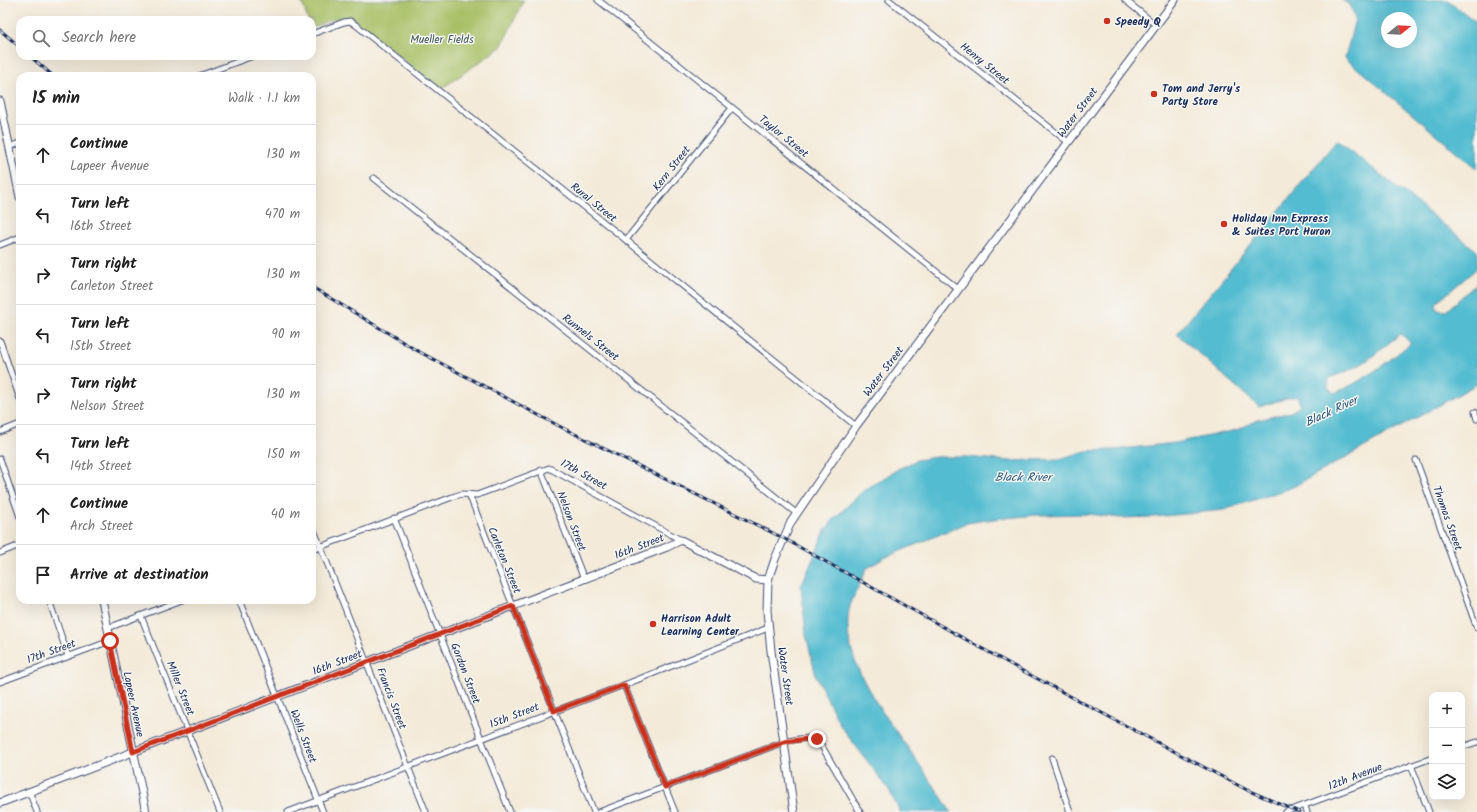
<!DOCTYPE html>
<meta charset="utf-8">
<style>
:root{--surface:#fff;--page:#f2f2f2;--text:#222;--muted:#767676;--line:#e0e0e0}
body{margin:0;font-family:Kalam,sans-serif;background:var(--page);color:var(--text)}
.controls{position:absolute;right:12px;bottom:12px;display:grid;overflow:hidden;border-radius:8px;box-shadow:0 4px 16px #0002}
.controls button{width:36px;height:36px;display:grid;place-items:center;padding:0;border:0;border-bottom:1px solid var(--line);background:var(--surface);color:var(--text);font:20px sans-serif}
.compass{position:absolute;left:1381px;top:12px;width:36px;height:36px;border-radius:50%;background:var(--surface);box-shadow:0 4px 16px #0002;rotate:72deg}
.stop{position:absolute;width:12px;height:12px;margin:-9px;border:3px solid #c8321e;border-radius:50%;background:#fff}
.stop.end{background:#c8321e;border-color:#fff;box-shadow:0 1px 4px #0008}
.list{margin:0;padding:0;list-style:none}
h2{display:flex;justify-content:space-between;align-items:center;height:52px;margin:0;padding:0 16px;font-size:17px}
h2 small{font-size:13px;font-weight:400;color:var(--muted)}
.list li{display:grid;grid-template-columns:26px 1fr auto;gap:12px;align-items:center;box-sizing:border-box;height:60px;padding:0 16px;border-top:1px solid var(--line)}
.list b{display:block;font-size:15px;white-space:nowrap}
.list p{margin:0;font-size:13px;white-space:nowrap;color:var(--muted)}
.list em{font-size:13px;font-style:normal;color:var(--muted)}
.icon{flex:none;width:22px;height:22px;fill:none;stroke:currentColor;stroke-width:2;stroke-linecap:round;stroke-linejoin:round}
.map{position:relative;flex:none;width:1477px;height:812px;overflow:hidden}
.search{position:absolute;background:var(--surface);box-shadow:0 4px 16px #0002;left:16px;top:16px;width:300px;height:44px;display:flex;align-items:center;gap:10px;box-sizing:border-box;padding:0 14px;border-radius:12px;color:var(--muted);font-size:15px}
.panel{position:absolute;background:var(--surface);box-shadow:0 4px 16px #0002;left:16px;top:72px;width:300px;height:532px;border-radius:12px}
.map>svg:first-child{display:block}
.green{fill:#a7bf65;stroke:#617762}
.water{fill:#53bcd0;stroke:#377697;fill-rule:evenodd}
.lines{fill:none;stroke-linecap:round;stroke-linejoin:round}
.street-casing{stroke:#3c4b70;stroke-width:7}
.secondary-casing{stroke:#3c4b70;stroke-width:9}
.street{stroke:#fff;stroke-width:5}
.secondary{stroke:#fff;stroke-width:7}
.rail-casing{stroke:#1b2f5e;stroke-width:3}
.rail{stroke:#f6f6f2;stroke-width:1.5;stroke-dasharray:4.5;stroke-linecap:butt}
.route{stroke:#c8321e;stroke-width:5}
.poi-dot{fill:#c8321e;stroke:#f6f6f2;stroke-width:1.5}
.labels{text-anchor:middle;stroke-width:3;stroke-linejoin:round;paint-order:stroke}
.poi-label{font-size:11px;font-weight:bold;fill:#1b2f5e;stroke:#f6f6f2;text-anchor:start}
.park-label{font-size:11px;fill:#455a60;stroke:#f6f6f2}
.street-label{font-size:11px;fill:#1b2f5e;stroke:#f6f6f2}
.water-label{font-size:12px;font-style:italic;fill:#2c5980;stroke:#f6f6f2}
</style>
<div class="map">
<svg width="1477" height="812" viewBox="0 0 1477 812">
<rect width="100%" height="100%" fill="#f6f6f2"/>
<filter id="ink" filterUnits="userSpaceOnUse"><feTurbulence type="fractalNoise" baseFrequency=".025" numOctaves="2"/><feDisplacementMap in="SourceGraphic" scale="8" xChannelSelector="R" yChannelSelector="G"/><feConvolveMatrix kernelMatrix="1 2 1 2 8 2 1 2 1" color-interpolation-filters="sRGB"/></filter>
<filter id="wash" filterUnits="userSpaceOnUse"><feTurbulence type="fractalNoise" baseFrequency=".012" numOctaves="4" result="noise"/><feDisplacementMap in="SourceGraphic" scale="16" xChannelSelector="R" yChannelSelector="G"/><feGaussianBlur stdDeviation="0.9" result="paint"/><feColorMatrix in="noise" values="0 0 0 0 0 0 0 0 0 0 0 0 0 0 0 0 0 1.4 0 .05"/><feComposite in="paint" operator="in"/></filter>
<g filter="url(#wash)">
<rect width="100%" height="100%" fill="#f4ead9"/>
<!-- green -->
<path class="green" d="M301,0H524L501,47L441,89L352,19C339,14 324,23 312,28V20H308Z"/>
<!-- water -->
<g class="water">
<path d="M1342,0H1448L1477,23V169L1345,58L1355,19L1351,6ZM1387,18H1411V42H1387Z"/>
<path d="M1337,140L1477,251V266L1475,270L1436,303L1437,310L1446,311L1477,283V384L1293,487L1224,510L1154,517L1120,518L1089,514L1038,515L993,519L967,523L884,558L866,569C861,585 849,600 848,617C844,665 884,714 910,751C924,771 938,791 951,812H900L889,790L840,725L816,676L806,635L801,586L825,531L834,519L863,491L898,469L917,460L936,457H967L1009,461L1059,459L1086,451L1113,450L1175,443L1237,430L1258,420L1291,412L1300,406L1298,396L1287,398L1259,407L1177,334ZM1401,334L1411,343C1386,363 1363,382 1334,393L1328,388L1329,378C1343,373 1357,368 1369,359C1380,351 1390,341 1401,334Z"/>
</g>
</g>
<g filter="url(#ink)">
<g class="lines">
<defs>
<g id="street">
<path d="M598,0L958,289"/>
<path d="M889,0L1068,142"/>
<path d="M1125,0L1156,25"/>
<path d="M312,34L344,22L350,21L356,25L626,240L856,426"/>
<path d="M199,76L253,56"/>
<path d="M10,147L20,143"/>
<path d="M374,178L796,513"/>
<path d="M626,240L732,108"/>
<path d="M0,245L20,237"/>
<path d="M0,341L20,399"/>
<path d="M1475,412L1477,419"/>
<path d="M0,432L20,424"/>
<path d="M0,459L20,517"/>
<path d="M1416,460L1477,628"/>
<path d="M541,470L584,579"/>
<path d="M469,494L594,812"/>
<path d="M394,518L510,812"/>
<path d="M312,525L426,812"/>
<path d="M312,550L455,496L462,494L477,495L549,468L681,540"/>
<path d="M0,553L20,545"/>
<path d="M49,600L68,656"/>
<path d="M239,600L323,812"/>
<path d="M141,616L220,812"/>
<path d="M108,628L182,600"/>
<path d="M0,682L110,641"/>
<path d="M624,685L675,812"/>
<path d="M1462,747L1477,742"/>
<path d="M1052,758L1070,812"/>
<path d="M1411,765L1429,812"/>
<path d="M29,791L37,812"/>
<path d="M1305,806L1307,812"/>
<path d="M288,812L624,685L768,628"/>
<path d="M599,812L784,742C794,740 813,734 820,743L860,812"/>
<path d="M1286,812L1432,758"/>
</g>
<g id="secondary">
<path d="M0,101L20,197"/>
<path d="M102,600L146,812"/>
<path d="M0,803L667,547L681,540L756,579L768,580"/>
<path d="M794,812L771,651L767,611L768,580L775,559L791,522L856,426L1175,0"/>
</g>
</defs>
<!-- street casing -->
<use href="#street" class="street-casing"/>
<!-- secondary casing -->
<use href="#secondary" class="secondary-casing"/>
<!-- street -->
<use href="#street" class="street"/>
<!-- secondary -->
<use href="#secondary" class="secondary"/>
<defs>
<g id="rail">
<path d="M0,30L20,47"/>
<path d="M30,56L53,76"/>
<path d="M312,287L416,350L561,427L783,538L1019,669L1247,790L1299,812"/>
</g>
</defs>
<!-- rail casing -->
<use href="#rail" class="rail-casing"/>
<!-- rail -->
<use href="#rail" class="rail"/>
</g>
</g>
<g class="lines" filter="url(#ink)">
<!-- route -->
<path class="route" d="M110,641L133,752L513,606L554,711L624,685L665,787L784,742L813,738L817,739"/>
</g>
<!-- markers -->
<g class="poi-dot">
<circle cx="1107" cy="21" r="4"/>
<circle cx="1154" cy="94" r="4"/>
<circle cx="1224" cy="224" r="4"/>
<circle cx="653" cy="624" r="4"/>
</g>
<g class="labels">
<!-- poi labels -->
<g class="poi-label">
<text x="1115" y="25">Speedy Q</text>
<text x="1162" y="92">Tom and Jerry's<tspan x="1162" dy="13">Party Store</tspan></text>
<text x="1232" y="222">Holiday Inn Express<tspan x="1232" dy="13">&amp; Suites Port Huron</tspan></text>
<text x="661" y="622">Harrison Adult<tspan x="661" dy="13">Learning Center</tspan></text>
</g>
<!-- park labels -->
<g class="park-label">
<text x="442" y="43">Mueller Fields</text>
</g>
<!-- street labels -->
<g class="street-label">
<text transform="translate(985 63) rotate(39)" y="4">Henry Street</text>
<text transform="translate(1077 112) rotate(-53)" y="4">Water Street</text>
<text transform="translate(784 136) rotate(39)" y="4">Taylor Street</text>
<text transform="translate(671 168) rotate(-52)" y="4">Kern Street</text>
<text transform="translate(594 202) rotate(39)" y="4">Rural Street</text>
<text transform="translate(591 337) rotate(38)" y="4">Runnels Street</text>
<text transform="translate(883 371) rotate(-53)" y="4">Water Street</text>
<text transform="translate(584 474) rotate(29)" y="4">17th Street</text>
<text transform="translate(1448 518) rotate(70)" y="4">Thomas Street</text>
<text transform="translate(572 521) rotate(69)" y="4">Nelson Street</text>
<text transform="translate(639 546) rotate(-21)" y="4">16th Street</text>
<text transform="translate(505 560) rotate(68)" y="4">Carleton Street</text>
<text transform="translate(51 651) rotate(-20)" y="4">17th Street</text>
<text transform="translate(337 662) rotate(-21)" y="4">16th Street</text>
<text transform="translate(466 673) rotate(69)" y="4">Gordon Street</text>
<text transform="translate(786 676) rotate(82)" y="4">Water Street</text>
<text transform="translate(181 688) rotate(68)" y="4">Miller Street</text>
<text transform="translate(392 698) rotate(69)" y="4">Francis Street</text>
<text transform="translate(134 704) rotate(78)" y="4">Lapeer Avenue</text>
<text transform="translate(514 715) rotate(-21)" y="4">15th Street</text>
<text transform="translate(304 736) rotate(69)" y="4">Wells Street</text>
<text transform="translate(1355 776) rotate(-21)" y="4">12th Avenue</text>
</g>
<!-- water labels -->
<g class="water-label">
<text transform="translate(1331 411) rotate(-25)" y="4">Black River</text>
<text x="1023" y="481">Black River</text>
</g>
</g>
</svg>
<div class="controls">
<button>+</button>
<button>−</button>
<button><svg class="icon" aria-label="layers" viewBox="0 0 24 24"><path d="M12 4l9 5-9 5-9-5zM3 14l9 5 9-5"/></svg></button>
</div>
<svg class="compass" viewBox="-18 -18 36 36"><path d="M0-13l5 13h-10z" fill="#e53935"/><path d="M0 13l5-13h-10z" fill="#767676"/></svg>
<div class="stop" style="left:110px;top:641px"></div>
<div class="stop end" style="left:817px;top:739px"></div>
<div class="search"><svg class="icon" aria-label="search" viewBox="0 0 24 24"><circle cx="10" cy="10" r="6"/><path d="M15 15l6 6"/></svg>Search here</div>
<section class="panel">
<h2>15 min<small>Walk · 1.1 km</small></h2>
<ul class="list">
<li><svg class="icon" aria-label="ahead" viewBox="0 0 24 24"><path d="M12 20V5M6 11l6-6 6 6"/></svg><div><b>Continue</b><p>Lapeer Avenue</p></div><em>130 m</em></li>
<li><svg class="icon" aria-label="left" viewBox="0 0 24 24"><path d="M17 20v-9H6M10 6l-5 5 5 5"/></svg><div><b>Turn left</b><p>16th Street</p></div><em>470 m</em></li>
<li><svg class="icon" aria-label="right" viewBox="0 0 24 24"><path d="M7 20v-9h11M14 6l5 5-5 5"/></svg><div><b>Turn right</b><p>Carleton Street</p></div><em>130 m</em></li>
<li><svg class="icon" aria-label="left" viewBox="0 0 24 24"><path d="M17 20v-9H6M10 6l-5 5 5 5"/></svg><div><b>Turn left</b><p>15th Street</p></div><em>90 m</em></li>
<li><svg class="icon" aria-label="right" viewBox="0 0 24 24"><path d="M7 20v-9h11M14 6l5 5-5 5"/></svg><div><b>Turn right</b><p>Nelson Street</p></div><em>130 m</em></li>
<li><svg class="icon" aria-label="left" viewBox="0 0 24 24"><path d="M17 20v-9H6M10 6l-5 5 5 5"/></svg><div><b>Turn left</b><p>14th Street</p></div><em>150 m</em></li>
<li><svg class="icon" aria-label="ahead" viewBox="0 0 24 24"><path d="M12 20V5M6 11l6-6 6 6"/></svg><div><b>Continue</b><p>Arch Street</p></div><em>40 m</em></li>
<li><svg class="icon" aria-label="arrive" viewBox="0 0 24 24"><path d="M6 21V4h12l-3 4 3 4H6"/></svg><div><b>Arrive at destination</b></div></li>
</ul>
</section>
</div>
